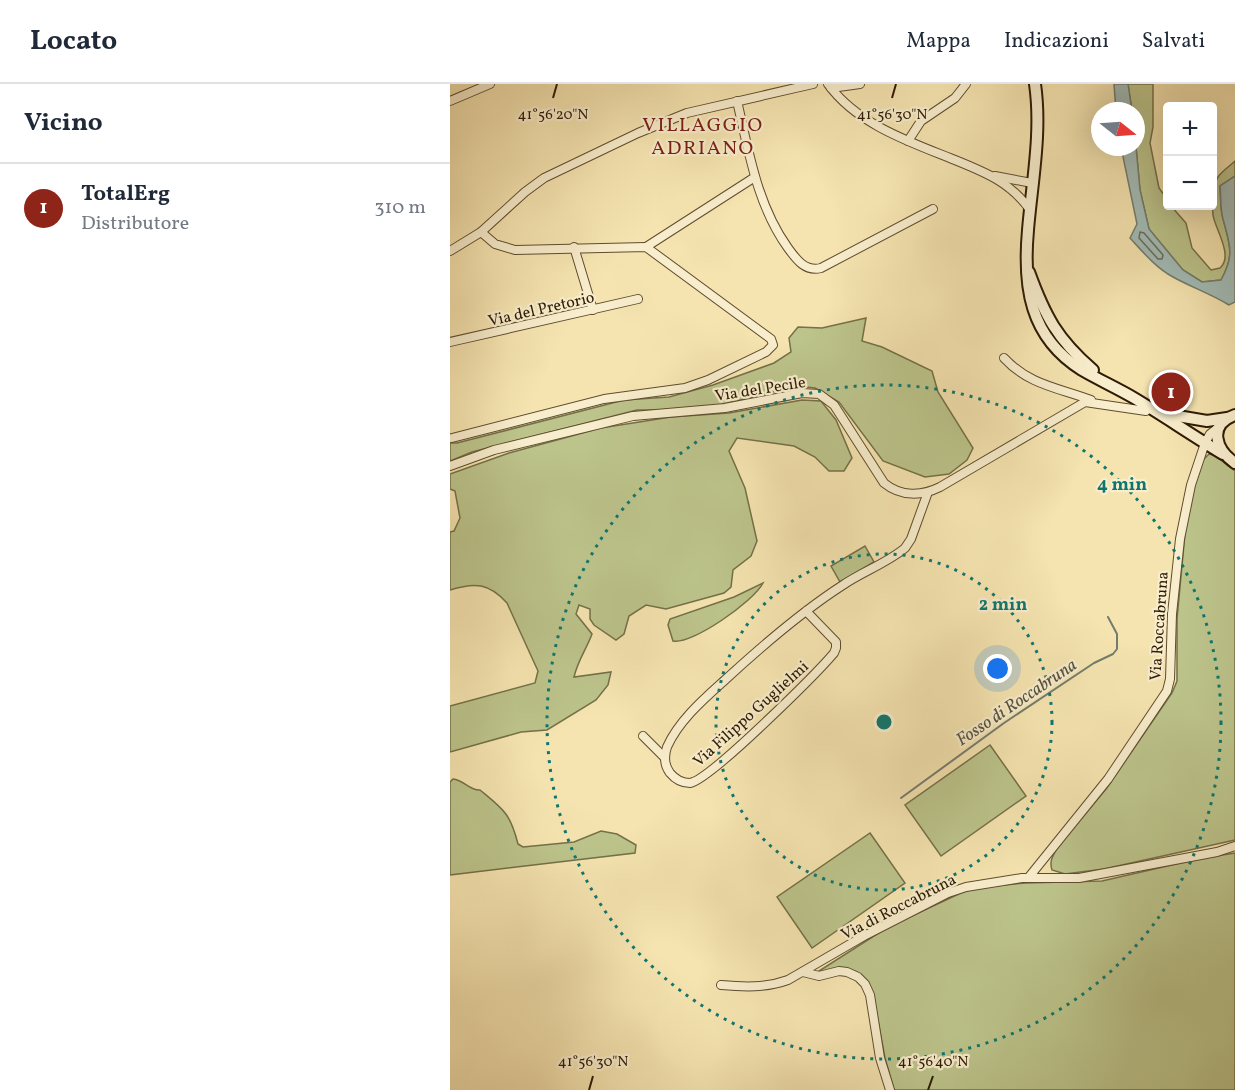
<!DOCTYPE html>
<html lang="it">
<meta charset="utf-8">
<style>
:root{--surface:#fff;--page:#f6f6f7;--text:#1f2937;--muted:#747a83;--line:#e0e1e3;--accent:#8f2418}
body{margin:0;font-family:Vollkorn,serif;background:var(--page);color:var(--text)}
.controls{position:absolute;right:18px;top:18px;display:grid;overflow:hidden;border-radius:6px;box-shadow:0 6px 24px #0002}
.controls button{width:54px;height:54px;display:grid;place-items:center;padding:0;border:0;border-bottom:2px solid var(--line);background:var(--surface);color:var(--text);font:30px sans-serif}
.compass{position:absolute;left:641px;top:18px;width:54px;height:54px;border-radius:50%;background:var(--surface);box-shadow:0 6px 24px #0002;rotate:107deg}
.you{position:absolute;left:548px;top:585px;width:21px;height:21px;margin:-15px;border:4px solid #fff;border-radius:50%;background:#1a73e8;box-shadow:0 0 0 9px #1a73e833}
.badge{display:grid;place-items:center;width:39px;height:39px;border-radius:50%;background:var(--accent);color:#fff;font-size:20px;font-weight:700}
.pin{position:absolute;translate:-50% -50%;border:3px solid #fff;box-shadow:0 2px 6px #0006}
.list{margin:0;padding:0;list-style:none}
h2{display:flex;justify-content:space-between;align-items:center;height:78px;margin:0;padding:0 24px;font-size:26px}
h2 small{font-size:20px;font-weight:400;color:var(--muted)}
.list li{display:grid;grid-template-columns:39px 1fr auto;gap:18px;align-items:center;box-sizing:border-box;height:90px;padding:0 24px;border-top:2px solid var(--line)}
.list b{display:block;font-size:22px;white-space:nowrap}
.list p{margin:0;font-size:20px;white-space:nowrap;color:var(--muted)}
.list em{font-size:20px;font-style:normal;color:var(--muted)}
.map{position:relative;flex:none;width:785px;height:1006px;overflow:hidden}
header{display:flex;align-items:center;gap:36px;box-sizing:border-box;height:84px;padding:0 30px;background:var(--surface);border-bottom:2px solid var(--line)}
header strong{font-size:28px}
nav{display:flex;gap:33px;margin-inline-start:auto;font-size:21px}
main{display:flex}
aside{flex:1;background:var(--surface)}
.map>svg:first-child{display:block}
.green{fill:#bcc48b;stroke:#747048;stroke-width:1.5}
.water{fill:#a2bcb7;stroke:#737c6f;stroke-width:1.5}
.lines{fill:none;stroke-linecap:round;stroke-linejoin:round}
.shore{stroke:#686c5e;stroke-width:1.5}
.stream{stroke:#737c6f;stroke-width:2}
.minor-casing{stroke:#5f4d2f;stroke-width:10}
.secondary-casing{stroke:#2d1b04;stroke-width:14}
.minor{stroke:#f8edcc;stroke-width:8}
.secondary{stroke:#f8edcc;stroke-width:10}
.ticks{fill:none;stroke:#2d1b04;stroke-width:2}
.ring{fill:none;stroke:#0f766e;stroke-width:3;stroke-dasharray:3 6}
.labels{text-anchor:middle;stroke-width:4.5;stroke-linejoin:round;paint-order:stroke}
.street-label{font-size:16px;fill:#2d1b04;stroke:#f8edcc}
.water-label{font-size:18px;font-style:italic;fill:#565343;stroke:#f8edcc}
.quarter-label{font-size:20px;letter-spacing:1.5px;fill:#7a1f14;stroke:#f8edcc}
.ticks-label{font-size:15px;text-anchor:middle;fill:#2d1b04;stroke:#f8edcc;stroke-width:4.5;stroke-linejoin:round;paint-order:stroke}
.centre{fill:#0f766e;stroke:#f8edcc;stroke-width:3}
.ring-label{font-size:18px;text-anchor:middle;font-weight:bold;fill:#0f766e;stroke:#f8edcc;stroke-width:4.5;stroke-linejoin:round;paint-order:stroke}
</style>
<header>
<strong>Locato</strong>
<nav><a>Mappa</a><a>Indicazioni</a><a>Salvati</a></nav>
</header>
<main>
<aside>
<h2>Vicino<small></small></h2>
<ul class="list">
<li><span class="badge">1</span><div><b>TotalErg</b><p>Distributore</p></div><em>310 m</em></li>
</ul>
</aside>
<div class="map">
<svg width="785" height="1006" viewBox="0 0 785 1006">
<rect width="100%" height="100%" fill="#f5e4b0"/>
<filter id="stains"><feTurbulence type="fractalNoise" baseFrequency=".00333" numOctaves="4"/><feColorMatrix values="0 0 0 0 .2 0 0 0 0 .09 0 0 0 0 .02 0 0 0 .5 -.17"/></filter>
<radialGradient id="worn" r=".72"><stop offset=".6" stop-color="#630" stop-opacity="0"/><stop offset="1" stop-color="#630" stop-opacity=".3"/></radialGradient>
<!-- green -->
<g class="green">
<path d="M678,0H703V43L700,59L709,104L717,115L718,122H721L736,139L742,164L761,186L770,184C784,172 765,145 763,131C762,121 762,101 768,93C772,87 780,82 785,77V92L770,102C771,113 770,125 773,135C780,162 785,171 771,196L752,198L733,186L699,145L690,106L686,63V27H682Z"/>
<path d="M416,234L412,257L432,263L482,287L488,308L523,364L517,376L499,390L475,393L433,377L389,318L365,304L347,302L266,322L223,326H187L22,368L0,377V359H7L174,316L219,313L263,301L324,279L341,268L339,254L348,243L372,244Z"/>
<path d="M352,316L371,317L386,336L402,374L394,387H379L365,373L344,362L287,354L279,367L295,404L307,457L301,472L283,486L281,503L274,509L216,525L196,521L179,532L174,550L166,556L144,541L140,535V525L129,521L126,530L142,550C136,566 128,576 124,593L161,588L158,601L146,616L97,646L71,648L0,668V622L85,599L88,587L57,519C39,499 25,498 0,506V448L4,447L10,434L5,407L0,405V390L59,369L151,344L221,333L279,329Z"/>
<path d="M759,370L764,371L785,387V756L654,785L615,790L602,786C599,777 603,772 607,764L656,705L722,609L727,597V535L737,428L741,409L753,376Z"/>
<path d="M415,462L424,478L390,498L381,482Z"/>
<path d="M313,499C304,517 242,561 223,557L218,541L220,535L284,513Z"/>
<path d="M540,661L576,712L491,772L455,721Z"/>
<path d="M3,695C14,696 20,707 30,706C54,726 60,729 68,760L73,763L124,758L151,747L167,750L186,761L185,769L0,791V698Z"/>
<path d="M420,749L455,799L362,864L327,813Z"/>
<path d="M785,769V1006H444L435,974L423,910L417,897L407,888L399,885L370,889L369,887L438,843L513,808L530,803L576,799L652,797L748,775Z"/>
</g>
<!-- water -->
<g class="water">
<path d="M664,0H678L682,27H666Z"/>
<path d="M671,63H686L690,106L699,145L733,186L752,198L771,196C785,171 780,161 773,135C770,125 771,112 770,102L785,92V218L779,221C761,210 741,203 723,193C706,184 693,168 680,154L687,140Z"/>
</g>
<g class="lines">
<!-- shore -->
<path class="shore" d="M690,148L694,149L713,171L712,175H708L689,154Z"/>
<!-- stream -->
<path class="stream" d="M451,714L554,639L644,579L663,570L667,565V550L658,533"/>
<defs>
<g id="minor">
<path d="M378,0C406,39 457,57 500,74C532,87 560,97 580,126"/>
<path d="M381,4L410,0"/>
<path d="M0,17L40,0"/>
<path d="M287,17C299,68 307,121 338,164C346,175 355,188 371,184L483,125"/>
<path d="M458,57L471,37L505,14L516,0"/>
<path d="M545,92L582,99"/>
<path d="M124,163L143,226"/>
<path d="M196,163L305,93"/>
<path d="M0,167L31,148L75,108L94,94L188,49L237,29L363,0"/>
<path d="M0,258L188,215"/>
<path d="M554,274C579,301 609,304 641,316"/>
<path d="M2,354L154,315L235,304L258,296L316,268L323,261L321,255L196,163L65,166L45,160L31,148"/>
<path d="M0,382L44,366L183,332L275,324L352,309L369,310L384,321L434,399C451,413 472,412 490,403L635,318L696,327L699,323"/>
<path d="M356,527L386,558V564L384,569C367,589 260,696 240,699C232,699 225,695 220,689C214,681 214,672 217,663C229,636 255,614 276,595C313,561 351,528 393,501C412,488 437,479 455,464L461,455L478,408"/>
<path d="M193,652L214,673"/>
<path d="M579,793L658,695L717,607L720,595L722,530L730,455L741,401L755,359L760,350L770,342"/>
<path d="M353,888L369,892L389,887L397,888L408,893L415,900L420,911L430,974L440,1006"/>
<path d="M271,901C294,903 316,904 338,896L414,852L498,809L516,803L572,794H629L767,768L785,762"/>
</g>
<g id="secondary">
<path d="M585,0C592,48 582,98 578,146C573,202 579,253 632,286C649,296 667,304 684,314C714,332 743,352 773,370"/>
<path d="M579,188C595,232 607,255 643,286"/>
<path d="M716,330L757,337L777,334"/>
<path d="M785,331C757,341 766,366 785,379"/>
</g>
</defs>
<!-- minor casing -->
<use href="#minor" class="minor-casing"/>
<!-- secondary casing -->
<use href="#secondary" class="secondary-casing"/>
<!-- minor -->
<use href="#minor" class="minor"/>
<!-- secondary -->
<use href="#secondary" class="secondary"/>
</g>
<!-- ticks -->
<path class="ticks" d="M103,14L107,0M442,14L446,0M139,1006L143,992M478,1006L483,992"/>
<!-- distance rings -->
<g class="ring">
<circle cx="434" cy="638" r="168"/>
<circle cx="434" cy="638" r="337"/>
</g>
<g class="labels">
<!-- street labels -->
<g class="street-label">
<text transform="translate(91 224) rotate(-13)" y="6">Via del Pretorio</text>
<text transform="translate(310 304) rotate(-9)" y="6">Via del Pecile</text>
<text transform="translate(708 542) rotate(-86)" y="6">Via Roccabruna</text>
<text transform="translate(300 629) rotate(-42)" y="6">Via Filippo Guglielmi</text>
<text transform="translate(448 822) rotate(-27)" y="6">Via di Roccabruna</text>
</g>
<!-- water labels -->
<g class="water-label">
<text transform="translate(566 618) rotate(-34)" y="6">Fosso di Roccabruna</text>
</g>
<!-- quarter labels -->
<g class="quarter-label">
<text x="253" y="47">VILLAGGIO<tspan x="253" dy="23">ADRIANO</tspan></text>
</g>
</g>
<g class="ticks-label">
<text x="103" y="35">41°56'20"N</text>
<text x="442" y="35">41°56'30"N</text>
<text x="143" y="982">41°56'30"N</text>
<text x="483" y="982">41°56'40"N</text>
</g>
<circle cx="434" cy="638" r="9" class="centre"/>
<g class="ring-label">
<text x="672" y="406">4 min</text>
<text x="553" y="526">2 min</text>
</g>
<rect width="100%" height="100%" filter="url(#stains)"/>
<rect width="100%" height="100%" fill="url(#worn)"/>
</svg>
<div class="controls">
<button>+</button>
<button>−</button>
</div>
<svg class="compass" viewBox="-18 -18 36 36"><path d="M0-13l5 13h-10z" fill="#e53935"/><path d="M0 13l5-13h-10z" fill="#747a83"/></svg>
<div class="you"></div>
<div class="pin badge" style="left:721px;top:308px">1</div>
</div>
</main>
